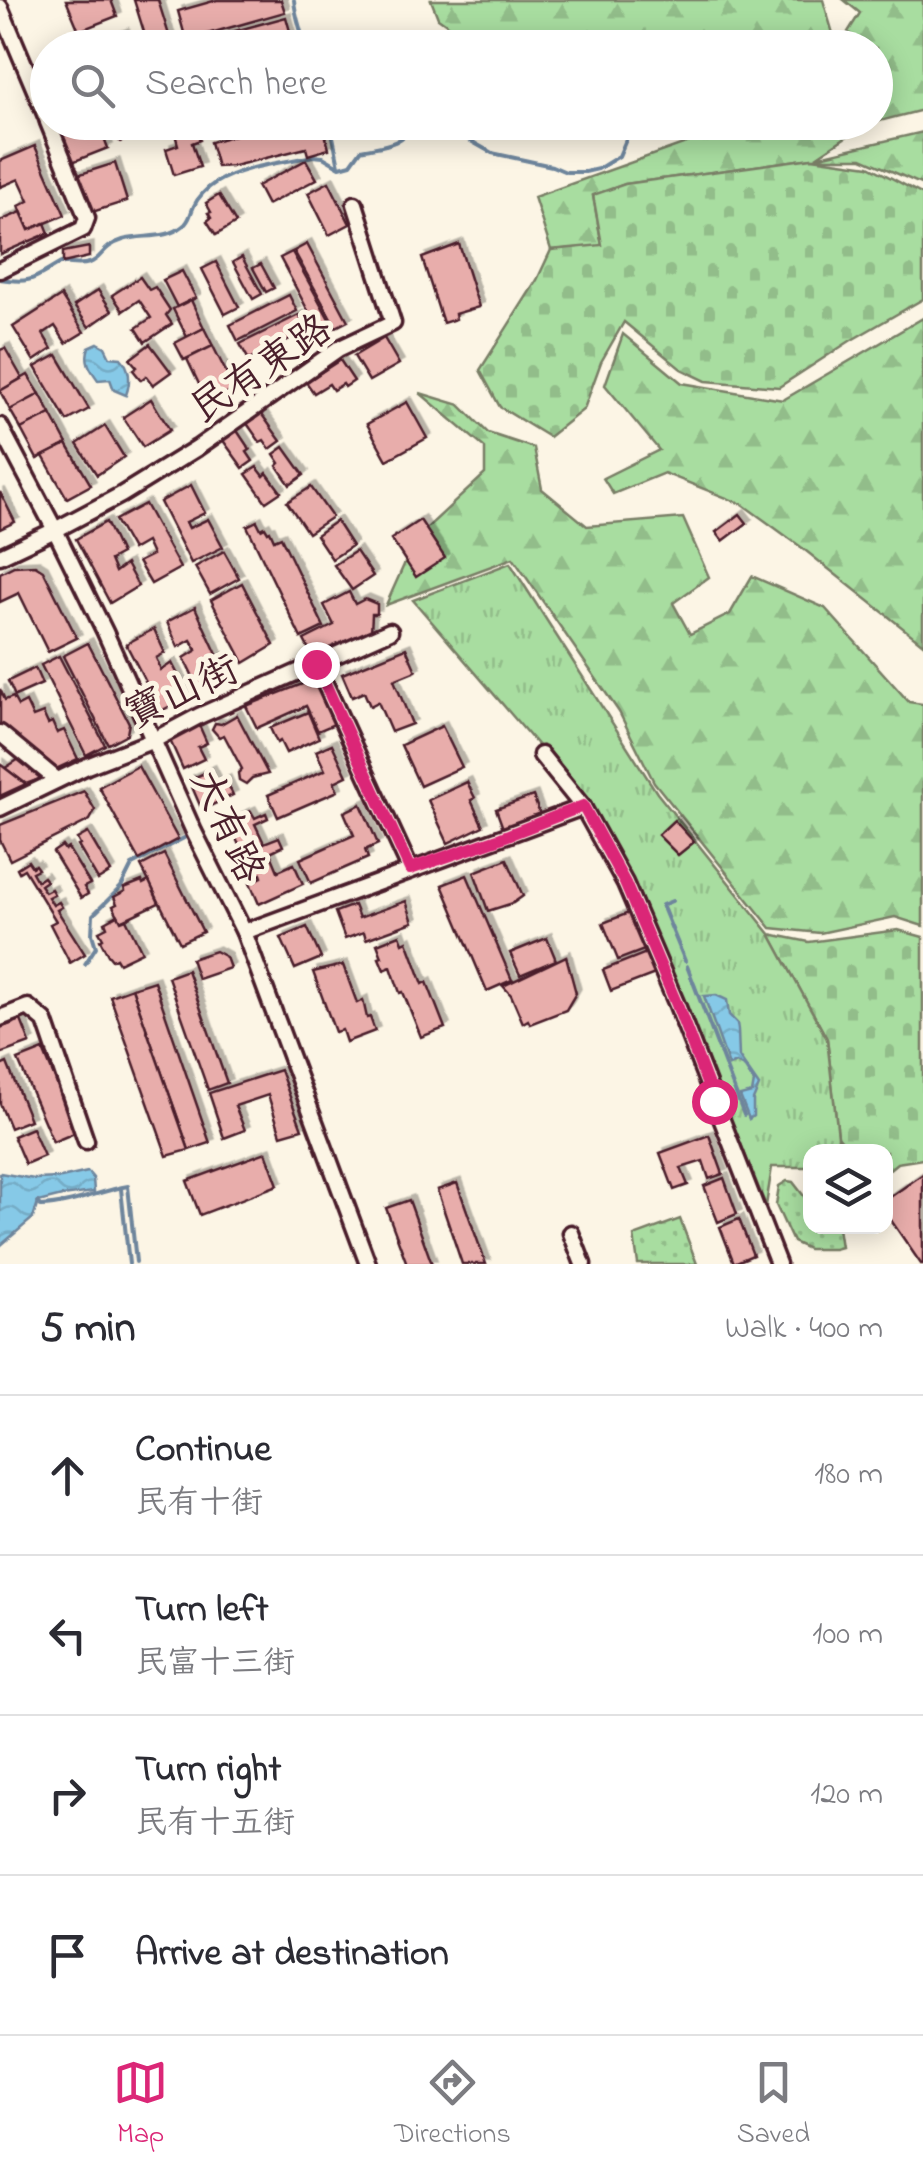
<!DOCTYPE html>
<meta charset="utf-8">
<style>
:root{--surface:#fff;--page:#f2f2f3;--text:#2b2b33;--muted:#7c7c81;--line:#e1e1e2;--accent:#db2777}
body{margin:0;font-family:"Indie Flower","LXGW WenKai TC",sans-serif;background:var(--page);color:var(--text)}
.controls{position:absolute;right:30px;bottom:30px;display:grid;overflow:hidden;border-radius:20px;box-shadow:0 5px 25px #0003}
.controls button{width:90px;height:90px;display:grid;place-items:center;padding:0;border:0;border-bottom:2px solid var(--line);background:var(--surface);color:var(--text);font:50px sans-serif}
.stop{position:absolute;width:30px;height:30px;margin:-22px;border:8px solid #db2777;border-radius:50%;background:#fff}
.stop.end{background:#db2777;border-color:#fff;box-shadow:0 2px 10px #0008}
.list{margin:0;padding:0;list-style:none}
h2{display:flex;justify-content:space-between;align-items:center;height:130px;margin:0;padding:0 40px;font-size:42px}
h2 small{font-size:32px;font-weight:400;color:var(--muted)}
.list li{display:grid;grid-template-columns:65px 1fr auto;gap:30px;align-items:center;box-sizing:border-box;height:160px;padding:0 40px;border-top:2px solid var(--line)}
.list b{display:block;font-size:38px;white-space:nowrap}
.list p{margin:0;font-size:32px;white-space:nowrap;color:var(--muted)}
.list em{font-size:32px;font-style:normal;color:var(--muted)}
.icon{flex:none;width:55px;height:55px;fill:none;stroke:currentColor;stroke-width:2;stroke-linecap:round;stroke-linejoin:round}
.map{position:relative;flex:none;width:923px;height:1264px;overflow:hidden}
.search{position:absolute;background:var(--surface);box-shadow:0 5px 25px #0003;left:30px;right:30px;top:30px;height:110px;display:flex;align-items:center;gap:25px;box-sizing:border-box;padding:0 35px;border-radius:55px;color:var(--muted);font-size:38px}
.sheet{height:770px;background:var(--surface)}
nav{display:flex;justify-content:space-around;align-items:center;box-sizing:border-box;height:140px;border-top:2px solid var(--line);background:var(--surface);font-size:28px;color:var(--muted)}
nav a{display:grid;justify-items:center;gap:5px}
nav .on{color:var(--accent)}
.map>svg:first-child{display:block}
.grass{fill:url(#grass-dots);stroke:#797e66;stroke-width:2.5}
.forest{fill:url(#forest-firs);stroke:#797e66;stroke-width:2.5}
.cemetery{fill:url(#cemetery-stones);stroke:#797e66;stroke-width:2.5}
.park{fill:url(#park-tufts);stroke:#797e66;stroke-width:2.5}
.water{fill:url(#water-waves);stroke:#6e859c;stroke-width:2.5}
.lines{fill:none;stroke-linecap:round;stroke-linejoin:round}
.stream{stroke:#6e859c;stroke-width:4}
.building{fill:#e8adab;stroke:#4a1f2b;stroke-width:2.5;filter:url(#shadow)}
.minor-casing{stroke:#4a1f2b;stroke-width:21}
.minor{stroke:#fcf5e5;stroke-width:14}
.route{stroke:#db2777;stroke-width:12}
.labels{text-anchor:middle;stroke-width:10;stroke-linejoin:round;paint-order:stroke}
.street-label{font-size:40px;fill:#4a1f2b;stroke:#fcf5e5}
</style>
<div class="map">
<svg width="923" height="1264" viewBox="0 0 923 1264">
<defs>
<pattern id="grass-dots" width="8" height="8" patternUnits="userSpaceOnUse" patternTransform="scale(2.5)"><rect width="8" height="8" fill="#a8dda0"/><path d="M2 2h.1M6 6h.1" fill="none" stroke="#92bd8a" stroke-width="1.8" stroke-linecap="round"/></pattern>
<pattern id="forest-firs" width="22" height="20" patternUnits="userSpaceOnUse" patternTransform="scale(2.5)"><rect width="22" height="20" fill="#a8dda0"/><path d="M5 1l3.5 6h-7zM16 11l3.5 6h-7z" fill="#92bd8a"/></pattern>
<pattern id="cemetery-stones" width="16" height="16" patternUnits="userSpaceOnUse" patternTransform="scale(2.5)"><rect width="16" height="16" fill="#a8dda0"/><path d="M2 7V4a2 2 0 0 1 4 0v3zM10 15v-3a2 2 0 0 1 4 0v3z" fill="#92bd8a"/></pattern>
<pattern id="park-tufts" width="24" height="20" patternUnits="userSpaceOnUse" patternTransform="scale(2.5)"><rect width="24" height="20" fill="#a8dda0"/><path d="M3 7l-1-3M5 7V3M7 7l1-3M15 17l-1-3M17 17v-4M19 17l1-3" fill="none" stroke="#92bd8a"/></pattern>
<pattern id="water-waves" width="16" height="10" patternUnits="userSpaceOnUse" patternTransform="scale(2.5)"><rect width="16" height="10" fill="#86c9e7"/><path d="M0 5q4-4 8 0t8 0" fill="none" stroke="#75acc6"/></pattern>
<filter id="shadow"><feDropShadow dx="4.5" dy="-4.5" stdDeviation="0" flood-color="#0004"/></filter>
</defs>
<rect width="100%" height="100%" fill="#fcf5e5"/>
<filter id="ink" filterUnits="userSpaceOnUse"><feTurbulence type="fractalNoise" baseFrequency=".01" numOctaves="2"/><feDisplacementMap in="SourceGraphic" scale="20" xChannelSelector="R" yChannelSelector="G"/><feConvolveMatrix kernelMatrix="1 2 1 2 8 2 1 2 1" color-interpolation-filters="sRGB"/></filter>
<g filter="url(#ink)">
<!-- grass -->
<g class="grass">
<path d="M787,1181L793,1182L810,1204V1226L838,1228L841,1247L834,1249H808L793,1242L776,1205L779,1186Z"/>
<path d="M680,1219L697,1264H638L634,1236Z"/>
</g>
<!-- forest -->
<g class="forest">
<path d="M431,0H823L834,37L774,48L479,47L438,18Z"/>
<path d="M844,0H923V110L876,122V48L863,47L848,32L860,13Z"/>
<path d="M742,123H874L864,125L816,157L923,132V185L862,158H812L625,184L593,196L602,246L551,250L534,197Z"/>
<path d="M923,318V644L801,547L742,504L664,473L613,494L603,478L659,450L605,385L623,334L682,383L783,400Z"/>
<path d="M420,393L460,405L488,433L534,448L542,489L587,526L683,518L709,577L673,603L690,634L730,614L752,576L825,608L909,702L923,704V926L895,917L820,933L771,928L654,782L619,712L513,558L386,605L416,538L485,474V448Z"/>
</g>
<!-- cemetery -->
<g class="cemetery">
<path d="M812,158L869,166L923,195V299L850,341L779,387L706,381L681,369L624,322L601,362L584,409L549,437L500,407L480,370L537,280L551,250L602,245L593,195L625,184Z"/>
<path d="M898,930L923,937V1159L897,1163L886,1172V1152L850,1151L838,1136L827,1039L770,934L809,942Z"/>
</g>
<!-- park -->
<path class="park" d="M510,563L657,793L770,934L827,1039L838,1136L837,1151L810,1152V1170L807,1167H772L766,1206L635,883L583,798L413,600Z"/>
<!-- water -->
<g class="water">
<path d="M98,343L105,347L110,357L121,358C131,369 131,381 126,395L114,390L110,379L98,380C90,369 84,361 89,347Z"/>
<path d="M716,995L727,1000L729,1015L737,1023L738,1030L739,1057L759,1086L753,1100V1116L749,1119L740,1096L752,1093L754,1082L745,1068L736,1063L729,1066L704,996Z"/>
<path d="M88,1172L93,1178L94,1192L62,1196L38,1202L33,1218L0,1246V1173L34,1179L61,1178Z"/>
</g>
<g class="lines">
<!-- stream -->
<g class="stream">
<path d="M294,0C295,16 302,32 305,48"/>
<path d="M330,122L339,166"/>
<path d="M443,122L453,131L492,153L552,166L566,172H585L598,169L619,156L628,135C651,137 675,143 692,125C709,129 721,128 737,122"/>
<path d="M0,279C33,284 34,278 61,263C109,270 91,250 123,240C143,234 166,240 183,226C190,221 190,214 194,206C198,197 207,188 215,183C243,166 281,163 313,156L323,157L340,167L351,164L361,150C383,145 401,146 413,125L420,122"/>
<path d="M672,901L662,905L685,961"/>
<path d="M85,964L96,947L92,934L93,915L121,887L132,865L184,838"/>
<path d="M687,966L744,1115"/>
<path d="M121,1189L129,1264"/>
<path d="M38,1202L41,1206C71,1205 99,1191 128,1186L136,1262"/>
</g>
</g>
<!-- building -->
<g class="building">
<path d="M66,0H111L117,16L79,31Z"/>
<path d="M134,0H158L173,48H149Z"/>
<path d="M217,0H281L285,12L186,40L178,11Z"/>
<path d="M286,17L293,42L272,48H188L187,44Z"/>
<path d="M124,33L129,48H86Z"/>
<path d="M48,63V103H47L34,68Z"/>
<path d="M58,122H98L108,148L70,163L54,124Z"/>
<path d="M113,122H157L159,128L120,142Z"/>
<path d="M176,122H199L195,125L200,140L192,143L200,167L174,175L166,149L178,145L174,130L178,129Z"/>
<path d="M209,122H253L213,134Z"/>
<path d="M281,122H322L329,149L308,155L306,148L234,166L217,167L210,142Z"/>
<path d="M35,146L65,215L29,230L19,206L29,201L19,179L0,187V161Z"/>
<path d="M306,160L317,179L267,205L257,186Z"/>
<path d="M115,163L127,201L86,214L74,176Z"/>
<path d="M329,182L350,224L329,235L308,193Z"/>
<path d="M219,195L236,223L216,235L207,221L211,218L208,213L211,212L206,203Z"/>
<path d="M21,212L29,230L45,223L49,233L0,254V221Z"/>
<path d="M307,244L348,321L336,327L294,251Z"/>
<path d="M459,244L479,307L455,314L456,319L443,323L422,258Z"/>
<path d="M89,247V257L63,263V252Z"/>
<path d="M292,252L334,328L321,335L280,258Z"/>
<path d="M242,257L262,294L253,299L233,262Z"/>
<path d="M216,262L239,307L225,314L202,269Z"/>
<path d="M261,264L274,288L266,292L253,268Z"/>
<path d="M182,271L196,298L177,307L163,280Z"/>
<path d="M140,277L149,290L155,287L170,310L166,315L172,324L145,342L136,328L151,318L139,300L123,311L112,295Z"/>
<path d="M98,290L112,311L89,327L74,306Z"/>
<path d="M289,295L297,311L238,341L230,325Z"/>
<path d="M61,296L84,332L66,343L55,326L43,334L52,349L34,361L13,327Z"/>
<path d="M191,300L204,328L187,337L173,309Z"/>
<path d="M299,315L307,330L249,360L240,344Z"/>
<path d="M204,328L213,346L184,360L175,343Z"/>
<path d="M384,338L399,364L369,381L354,356Z"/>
<path d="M150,344L171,372L153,385L146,376L141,380L133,370L137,367L130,359Z"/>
<path d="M213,346L235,390L208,403L187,359Z"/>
<path d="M5,348L22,378L0,391V350Z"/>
<path d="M57,355L89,409L67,421L35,367Z"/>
<path d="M340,360L354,381L345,387L343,384L333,390L329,384L314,393L306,382Z"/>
<path d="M28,375L40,394L10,410L0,391Z"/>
<path d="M40,394L51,414L21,429L10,410Z"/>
<path d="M151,399L170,430L143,447L123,417Z"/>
<path d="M407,402L427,438L387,460L367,424Z"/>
<path d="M260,412L281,441L270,449L264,440L260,442L246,422Z"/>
<path d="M51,414L67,444L37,459L21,429Z"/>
<path d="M105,426L124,457L97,475L77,444Z"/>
<path d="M236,429L250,450L247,452L253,461L243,468L222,439Z"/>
<path d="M67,444L91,485L67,498L43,456Z"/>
<path d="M284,447L304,475L290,485L277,466L280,463L274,454Z"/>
<path d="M257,467L264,476L267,473L281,492L266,502L246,474Z"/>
<path d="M191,485L205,513L186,522L189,528L208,519L223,547L191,563L160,502Z"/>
<path d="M311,487L332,517L308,533L287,502Z"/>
<path d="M0,492L15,522L0,529Z"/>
<path d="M145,504L180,568L151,584L138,562L152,555L146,542L132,550L115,520Z"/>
<path d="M740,514L747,523L723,541L716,532Z"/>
<path d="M420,520L445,558L416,577L391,539Z"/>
<path d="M257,521L261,529L265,527L268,532L270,531L274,540L281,537L324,627L301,638L247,526Z"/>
<path d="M336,521L352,546L332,559L316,535Z"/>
<path d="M106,522L121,554L110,560L115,572L126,564L138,586L110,603L76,539Z"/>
<path d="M224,551L239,578L210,594L195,567Z"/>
<path d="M356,551L373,576L352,590L334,565Z"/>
<path d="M35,565L43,570L77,638L48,652L19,593L0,602V573L14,566Z"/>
<path d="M242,583L274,645L244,663L211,600Z"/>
<path d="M349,592L355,604L365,599L377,604V614H372L371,633L356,641L354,638L314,659L304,640L334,625L324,605Z"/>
<path d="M195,607L227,676L199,689L184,658L197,650L191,640L178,647L167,622Z"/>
<path d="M154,629L165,653L156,658L161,670L172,663L189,696L161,711L126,644Z"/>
<path d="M88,643L129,723L127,734L108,744L63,656Z"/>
<path d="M406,648L416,671L394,680L412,724L391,732L378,702L370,706L364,692L352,697L342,674Z"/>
<path d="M59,656L105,745L86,755L41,665Z"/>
<path d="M35,668L42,684L15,696L8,681Z"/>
<path d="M310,681L321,684L339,722L318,731L306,706L257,728L246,706Z"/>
<path d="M0,689L5,700L13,697L18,706L26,702L33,717L43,713L48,724L52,722L57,733L64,730L78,759L56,769L0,723Z"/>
<path d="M308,712L319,738L286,753L280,741L277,743L270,728Z"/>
<path d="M237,715L268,774L252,778L246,784L239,780L238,773L242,769L224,735L219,737L212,729L215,723L221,724Z"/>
<path d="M199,725L207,743L198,747L204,759L183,769L169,738Z"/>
<path d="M442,726L462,767L420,786L401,745Z"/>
<path d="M332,744L347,776L334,782L338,791L278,817L268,795L325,770L316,751Z"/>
<path d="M24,756L48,776L26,784L5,768Z"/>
<path d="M0,764L5,768L26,784L0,796Z"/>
<path d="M138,766L178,839L139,860L99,787Z"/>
<path d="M211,770L218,784L226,780L233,795L202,810L189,780Z"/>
<path d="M467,782L475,798L471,800L483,826L448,843L428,800Z"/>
<path d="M84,791L95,810L90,820L10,860L0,840V825Z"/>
<path d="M533,796L541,817L504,831L496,809Z"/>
<path d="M361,804L378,844L365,850L368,858L311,883L300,859L354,835L344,812Z"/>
<path d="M251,811L255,818L266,813L268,818L255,824L264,843L279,837L283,846L270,852L278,871L294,864L303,884L259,904L250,883L262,877L261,874L254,878L228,821Z"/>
<path d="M674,820L694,842L678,855L658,835Z"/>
<path d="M88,833L111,872L98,880L78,846L80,845L77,839Z"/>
<path d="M62,846L65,850L68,848L90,884L84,887L88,894L81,898L53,852Z"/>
<path d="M164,854L203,932L180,943L141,866Z"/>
<path d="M507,859L523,896L513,903L488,911L474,872Z"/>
<path d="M28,861L32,867L35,865L38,869L32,872L37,881L43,877L46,881L40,885L45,892L51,889L54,894L48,897L53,905L59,902L62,907L57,910L85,954L70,963L50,924L56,921L24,869L19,872L17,868Z"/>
<path d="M467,875L512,980L487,991L442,885Z"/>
<path d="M142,881L143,884L149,881L159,903L121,921L113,906L117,904L114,897L125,891L124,888Z"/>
<path d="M406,901L413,922L366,939L364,932L345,939L335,912L354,905L359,918Z"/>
<path d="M631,912L647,949L618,960L603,923Z"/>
<path d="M118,915L121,921L126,919L142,952L119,963L116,958L112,960L108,955L100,940L103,938L99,931L107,927L105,922Z"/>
<path d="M307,927L321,958L295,969L281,938Z"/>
<path d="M400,935L403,943L407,941L423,984L427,982L445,1028L421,1037L403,992L400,993L391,967L384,970L379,958L382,957L377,944Z"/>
<path d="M547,938L556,960L520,975L510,953Z"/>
<path d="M215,951L226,957L230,968L198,979L191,959Z"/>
<path d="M646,953L655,974L611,991L603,970Z"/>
<path d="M566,956L576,993L566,1010L530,1024L528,1020L523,1023L511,995L503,986Z"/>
<path d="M343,965L357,1003L363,1000L367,1018L370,1017L375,1031L346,1042L342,1030L335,1032L313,972Z"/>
<path d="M187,970L227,1083L208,1090L168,977Z"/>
<path d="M154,981L210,1143L189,1150L132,988Z"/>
<path d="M132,988L189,1150L167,1156L110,996Z"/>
<path d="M21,1020L30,1043L0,1054V1028Z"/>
<path d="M43,1050L77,1132L53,1142L18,1060Z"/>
<path d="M7,1063L30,1120L10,1128L0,1104V1066Z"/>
<path d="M280,1070L302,1129L281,1135L268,1095L235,1106L245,1130L224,1138L209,1093Z"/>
<path d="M32,1128L44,1156L25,1164L13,1136Z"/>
<path d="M709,1135L723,1174L709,1179L703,1161L681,1168L688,1185L674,1190L660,1153Z"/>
<path d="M266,1152L278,1185L200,1215L187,1181Z"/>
<path d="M923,1174V1264H921L886,1213V1200Z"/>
<path d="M724,1178L737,1214L718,1222L704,1186Z"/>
<path d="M457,1183L486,1264H462L437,1190Z"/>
<path d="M409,1200L432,1264H407L386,1208Z"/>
<path d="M739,1219L753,1255L734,1263L720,1227Z"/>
</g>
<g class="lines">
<defs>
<g id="minor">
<path d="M0,7L48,121"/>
<path d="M0,270L83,229L87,218L48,122"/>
<path d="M0,426L55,530L105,632L194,832L244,932L368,1264"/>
<path d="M0,556L55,530L121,495L197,448L338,349L393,323L355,204"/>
<path d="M316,664L410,869"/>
<path d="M0,733L57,780"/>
<path d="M541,755L583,807L625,883L677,1005L778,1264"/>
<path d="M0,808L87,766L154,740L199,716L390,631"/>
<path d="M244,932L583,807"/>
<path d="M0,1018L28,1007L45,1021L86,1141"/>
<path d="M571,1233L583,1264"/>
</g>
</defs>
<!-- minor casing -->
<use href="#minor" class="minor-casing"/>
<!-- minor -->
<use href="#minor" class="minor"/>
</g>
</g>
<g class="lines" filter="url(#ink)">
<!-- route -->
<path class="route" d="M316,664L410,869L498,839L583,806L625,883L677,1005L714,1101"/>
</g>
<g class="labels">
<!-- street labels -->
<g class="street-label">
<text transform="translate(260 367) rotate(-34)" y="14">民有東路</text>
<text transform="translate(181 690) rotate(-25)" y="14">寶山街</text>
<text transform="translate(229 825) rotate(65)" y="14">大有路</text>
</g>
</g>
</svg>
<div class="controls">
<button><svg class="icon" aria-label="layers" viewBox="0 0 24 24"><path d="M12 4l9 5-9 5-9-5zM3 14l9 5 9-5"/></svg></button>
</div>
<div class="stop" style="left:714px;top:1101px"></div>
<div class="stop end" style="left:316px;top:664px"></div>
<div class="search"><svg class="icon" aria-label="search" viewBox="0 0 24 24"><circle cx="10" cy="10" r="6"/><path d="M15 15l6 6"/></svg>Search here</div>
</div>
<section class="sheet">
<h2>5 min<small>Walk · 400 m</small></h2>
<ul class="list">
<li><svg class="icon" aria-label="ahead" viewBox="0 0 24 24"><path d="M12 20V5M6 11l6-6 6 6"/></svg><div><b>Continue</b><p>民有十街</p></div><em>180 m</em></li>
<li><svg class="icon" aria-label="left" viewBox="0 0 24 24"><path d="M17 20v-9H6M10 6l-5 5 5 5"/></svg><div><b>Turn left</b><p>民富十三街</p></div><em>100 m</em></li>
<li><svg class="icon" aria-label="right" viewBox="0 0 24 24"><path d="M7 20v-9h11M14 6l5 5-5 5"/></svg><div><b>Turn right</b><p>民有十五街</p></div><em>120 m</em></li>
<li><svg class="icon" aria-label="arrive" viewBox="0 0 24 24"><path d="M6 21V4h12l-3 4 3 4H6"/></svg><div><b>Arrive at destination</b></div></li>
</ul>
</section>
<nav>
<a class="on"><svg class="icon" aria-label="map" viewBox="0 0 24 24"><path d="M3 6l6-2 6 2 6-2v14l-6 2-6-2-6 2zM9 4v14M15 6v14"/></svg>Map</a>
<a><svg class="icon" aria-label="directions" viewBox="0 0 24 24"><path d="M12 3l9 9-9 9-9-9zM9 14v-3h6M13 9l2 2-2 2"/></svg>Directions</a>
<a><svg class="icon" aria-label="saved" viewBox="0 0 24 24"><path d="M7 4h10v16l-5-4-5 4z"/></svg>Saved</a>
</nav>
